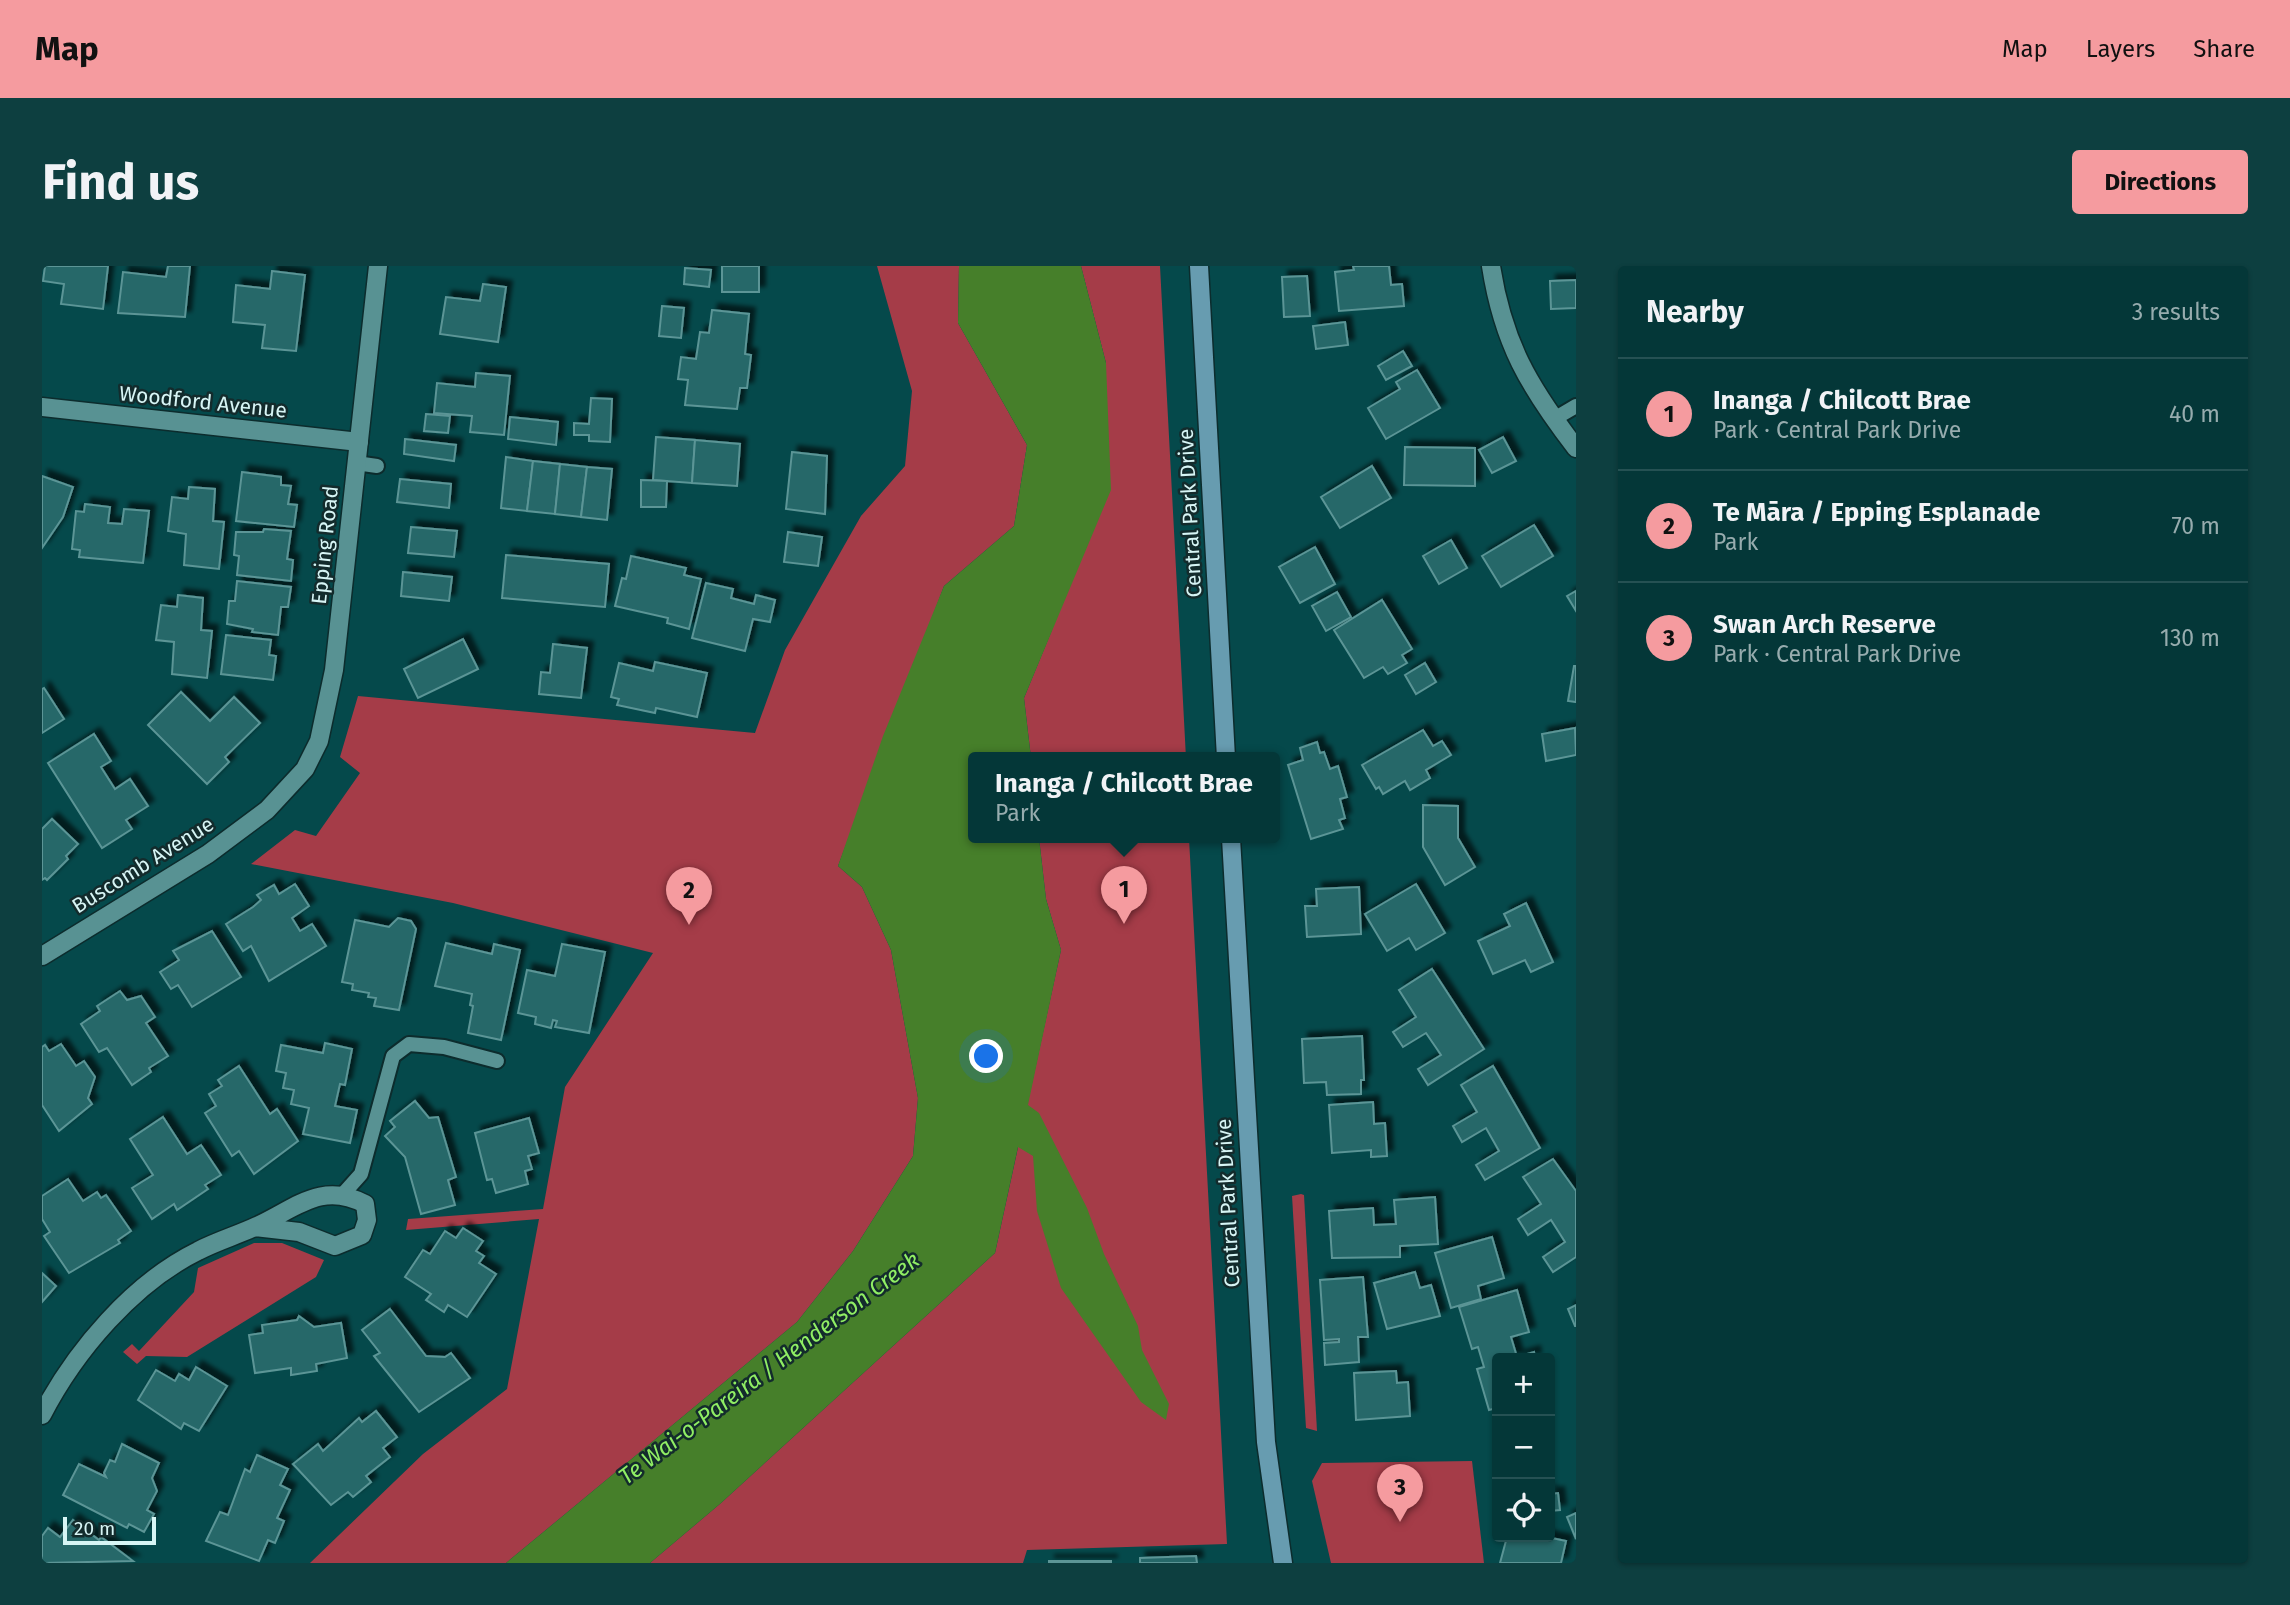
<!DOCTYPE html>
<meta charset="utf-8">
<style>
:root{--surface:#043738;--page:#0d3f40;--text:#f1f3f6;--muted:#97acae;--line:#255153;--accent:#f59b9f}
body{margin:0;font-family:"Fira Sans",sans-serif;background:var(--page);color:var(--text)}
.controls{position:absolute;right:21px;bottom:21px;display:grid;overflow:hidden;border-radius:7px;box-shadow:0 2px 5px #0004}
.controls button{width:63px;height:63px;display:grid;place-items:center;padding:0;border:0;border-bottom:2px solid var(--line);background:var(--surface);color:var(--text);font:35px sans-serif}
.scale{position:absolute;left:21px;bottom:18px;width:93px;box-sizing:border-box;padding-left:7px;border:4px solid #d7f5f5;border-top:0;font-size:19px;line-height:24px;white-space:nowrap;color:#d7f5f5;-webkit-text-stroke:5px #132b2c;paint-order:stroke}
.you{position:absolute;left:945px;top:791px;width:24px;height:24px;margin:-18px;border:5px solid #fff;border-radius:50%;background:#1a73e8;box-shadow:0 0 0 10px #1a73e833}
.badge{display:grid;place-items:center;width:46px;height:46px;border-radius:50%;background:var(--accent);color:#111;font-size:23px;font-weight:700}
.pin{position:absolute;translate:-50% -58px;filter:drop-shadow(0 2px 4px #0008)}
.pin::after{content:'';position:absolute;top:37px;width:24px;height:21px;background:inherit;clip-path:polygon(0 0,100% 0,50% 100%)}
.popup{position:absolute;left:926px;top:486px;width:312px;height:91px;box-sizing:border-box;display:grid;place-content:center;border-radius:7px;background:var(--surface);filter:drop-shadow(0 2px 5px #0005);font-size:23px;white-space:nowrap;color:var(--muted)}
.popup b{font-size:26px;color:var(--text)}
.popup::after{content:'';position:absolute;left:50%;top:100%;margin-left:-14px;border:14px solid transparent;border-top-color:var(--surface)}
.list{margin:0;padding:0;list-style:none}
h2{display:flex;justify-content:space-between;align-items:center;height:91px;margin:0;padding:0 28px;font-size:30px}
h2 small{font-size:23px;font-weight:400;color:var(--muted)}
.list li{display:grid;grid-template-columns:46px 1fr auto;gap:21px;align-items:center;box-sizing:border-box;height:112px;padding:0 28px;border-top:2px solid var(--line)}
.list b{display:block;font-size:26px;white-space:nowrap}
.list p{margin:0;font-size:23px;white-space:nowrap;color:var(--muted)}
.list em{font-size:23px;font-style:normal;color:var(--muted)}
.icon{flex:none;width:38px;height:38px;fill:none;stroke:currentColor;stroke-width:2;stroke-linecap:round;stroke-linejoin:round}
.map{position:relative;flex:none;width:1534px;height:1297px;overflow:hidden;border-radius:7px}
header{display:flex;align-items:center;gap:42px;box-sizing:border-box;height:98px;padding:0 35px;background:var(--accent);color:#111}
header strong{font-size:33px}
nav{display:flex;gap:38px;margin-inline-start:auto;font-size:24px}
.intro{display:flex;align-items:center;justify-content:space-between;box-sizing:border-box;height:168px;padding:0 42px}
h1{margin:0;font-size:49px}
.button{padding:18px 32px;border-radius:7px;background:var(--accent);color:#111;font-size:24px;font-weight:700}
main{display:flex;gap:42px;padding:0 42px}
aside{flex:1;background:var(--surface);border-radius:7px;box-shadow:0 2px 5px #0004}
.map>svg:first-child{display:block}
.green{fill:#a53c48}
.water{fill:#467f2a}
.building{fill:#256769;stroke:#5b9596;stroke-width:2;filter:url(#shadow)}
.lines{fill:none;stroke-linecap:round;stroke-linejoin:round}
.lane-casing{stroke:#0c2c2d;stroke-width:18}
.street-casing{stroke:#0c2c2d;stroke-width:21}
.secondary-casing{stroke:#0c2c2d;stroke-width:21}
.lane{stroke:#589293;stroke-width:14}
.street{stroke:#589293;stroke-width:18}
.secondary{stroke:#679cb0;stroke-width:18}
.labels{text-anchor:middle;stroke-width:5;stroke-linejoin:round;paint-order:stroke}
.street-label{font-size:21px;fill:#d7f5f5;stroke:#132b2c}
.water-label{font-size:23px;font-style:italic;fill:#90ee64;stroke:#132b2c}
</style>
<header>
<strong>Map</strong>
<nav><a>Map</a><a>Layers</a><a>Share</a></nav>
</header>
<div class="intro"><h1>Find us</h1><a class="button">Directions</a></div>
<main>
<div class="map">
<svg width="1534" height="1297" viewBox="0 0 1534 1297">
<defs>
<filter id="shadow"><feDropShadow dx="6" dy="-6" stdDeviation="2" flood-color="#0009"/></filter>
</defs>
<rect width="100%" height="100%" fill="#05494b"/>
<!-- green -->
<g class="green">
<path d="M835,0H917L916,57L985,179L972,260L902,320L796,600L820,621L849,684L876,832L871,890L811,985L755,1056L464,1297H268L381,1188L465,1123L497,953L364,964L366,953L501,943L523,821L611,687L411,637L209,598L253,564L274,570L318,507L298,491L316,430L713,467L743,384L819,250L863,200L870,125Z"/>
<path d="M1039,0H1118L1144,492H989L982,432L1010,364L1064,97Z"/>
<path d="M997,572H1147L1185,1278L985,1284L981,1297H608L679,1237L953,987L1019,684L1004,633Z"/>
<path d="M1259,928L1262,929L1275,1165L1264,1162L1250,930Z"/>
<path d="M212,977H240L282,994L274,1011L145,1091L104,1090L95,1098L81,1086L90,1078L97,1085L152,1026L156,1002Z"/>
<path d="M1430,1195L1442,1297H1289L1270,1215L1280,1197Z"/>
</g>
<!-- water -->
<path class="water" d="M917,0H1039L1064,97L1069,224L982,432L989,492H932V572H997L1004,633L1019,684L986,839L997,847L1045,942L1062,988L1096,1060L1100,1084L1127,1138L1124,1154L1099,1136L1019,1022L995,945L991,890L976,881L953,987L679,1237L608,1297H464L755,1056L811,985L871,890L876,832L849,684L820,621L796,600L841,470L902,320L972,260L985,179L916,57Z"/>
<!-- building -->
<g class="building">
<path d="M3,0H66L61,43L19,38L22,18L1,15Z"/>
<path d="M126,0H148L143,51L76,47L81,6L124,11Z"/>
<rect x="680" y="0" width="37" height="26"/>
<path d="M1311,0H1347L1349,19L1360,18L1362,40L1297,45L1293,6L1312,4Z"/>
<path d="M643,2L669,4L667,21L642,18Z"/>
<path d="M230,5L263,9L254,85L220,82L223,59L191,56L194,19L228,23Z"/>
<path d="M1265,10L1268,50L1242,51L1240,11Z"/>
<path d="M1534,14V42L1509,43L1508,15Z"/>
<path d="M441,18L464,21L456,76L398,68L404,31L438,35Z"/>
<path d="M620,40L642,42L639,72L617,70Z"/>
<path d="M670,44L707,48L703,88L709,89L705,122H698L695,143L643,139L646,114L636,113L639,91L654,93L658,66L667,67Z"/>
<path d="M1303,56L1306,79L1274,83L1271,60Z"/>
<path d="M1361,85L1370,100L1344,114L1336,100Z"/>
<path d="M1375,104L1398,142L1344,173L1326,142L1358,123L1354,116Z"/>
<path d="M434,107L468,110L462,169L428,166L430,150L392,147L395,117L433,121Z"/>
<path d="M549,132L570,133L568,176L547,175V169H532V157L547,158Z"/>
<path d="M384,148L408,150L406,167L382,165Z"/>
<path d="M468,151L516,156L514,179L466,173Z"/>
<path d="M614,171L653,174L650,217L611,214Z"/>
<path d="M1461,171L1474,195L1450,207L1437,184Z"/>
<path d="M363,173L414,179L412,195L362,188Z"/>
<path d="M653,174L698,178L695,220L650,217Z"/>
<path d="M1363,181L1433,182V220L1362,219Z"/>
<path d="M750,186L785,190L783,248L744,243Z"/>
<path d="M464,191L491,195L485,245L459,242Z"/>
<path d="M491,195L518,198L513,248L485,245Z"/>
<path d="M518,198L545,201L539,251L513,248Z"/>
<path d="M1330,200L1349,232L1298,262L1279,231Z"/>
<path d="M545,201L570,203L565,254L539,251Z"/>
<path d="M200,206L239,211V219L249,220L246,238L255,239L252,261L194,255Z"/>
<path d="M0,210L31,221L21,251L0,282Z"/>
<path d="M358,213L409,218L407,242L355,236Z"/>
<path d="M599,214L625,215L624,241H599Z"/>
<path d="M147,221L173,223L171,255L182,256L177,303L142,299L144,268L126,265L130,231L146,233Z"/>
<path d="M43,238L68,241L66,257L80,258L82,243L107,245L101,297L37,291L38,284L30,283L34,245L42,246Z"/>
<path d="M1492,259L1511,290L1459,321L1440,290Z"/>
<path d="M369,261L415,265L412,291L366,287Z"/>
<path d="M222,263L249,265L245,293L251,294L249,315L195,309L197,290L192,289L194,266H221Z"/>
<path d="M746,266L780,271L776,300L742,296Z"/>
<path d="M1409,274L1425,302L1397,318L1381,290Z"/>
<path d="M1273,281L1293,318L1258,337L1237,301Z"/>
<path d="M464,289L567,298L563,341L460,332Z"/>
<path d="M589,290L644,302L642,309L659,313L647,363L625,357L626,352L573,340L580,312L584,313Z"/>
<path d="M361,306L410,311L407,335L359,330Z"/>
<path d="M195,315L249,321L246,341H239L236,369L210,366L211,363L185,358L187,335H193Z"/>
<path d="M664,317L691,323L689,332L712,338L714,329L733,334L728,356L711,353L703,385L650,372Z"/>
<path d="M1534,325V345L1525,330Z"/>
<path d="M1295,326L1309,351L1284,365L1270,340Z"/>
<path d="M136,329L161,332L159,364L170,365L165,412L130,408L132,376L114,374L119,339L135,341Z"/>
<path d="M1340,334L1370,383L1360,389L1365,397L1346,408L1341,401L1322,412L1292,364Z"/>
<path d="M184,369L229,374L227,389L234,390L231,414L179,408Z"/>
<path d="M421,373L436,403L376,432L362,403Z"/>
<path d="M511,378L545,382L539,432L497,428L499,406L508,407Z"/>
<path d="M613,396L665,407L655,451L614,442L613,447L575,439L577,433L569,431L577,397L611,405Z"/>
<path d="M1383,397L1394,416L1374,428L1363,409Z"/>
<path d="M1532,400H1534V436L1526,435Z"/>
<path d="M2,422L22,453L0,467V423Z"/>
<path d="M139,426L168,455L192,431L218,457L183,491L187,496L165,518L106,459Z"/>
<path d="M1533,462L1534,489L1504,495L1500,468Z"/>
<path d="M1381,464L1391,480L1400,475L1409,489L1384,504L1388,512L1368,524L1363,515L1341,528L1337,521L1334,523L1320,499Z"/>
<path d="M52,468L69,495L59,501L73,523L88,513L106,540L84,554L90,563L60,582L6,497Z"/>
<path d="M1275,476L1278,487L1282,486L1288,503L1296,500L1305,531L1298,533L1303,552L1297,554L1301,563L1269,573L1246,499L1261,494L1258,482Z"/>
<path d="M1381,539L1416,540V572L1433,601L1403,619L1381,581Z"/>
<path d="M10,553L36,578L24,590L26,593L5,614L3,612L0,614V563Z"/>
<path d="M253,618L267,640L250,652L258,665L270,658L284,680L227,715L209,680L201,685L184,658L211,641L219,634L215,629L232,619L237,628Z"/>
<path d="M1374,618L1403,667L1374,684L1367,672L1345,685L1323,648Z"/>
<path d="M1317,621L1319,668L1265,671L1263,640H1275L1274,623Z"/>
<path d="M1484,637L1511,696L1489,706L1483,694L1451,708L1436,675L1468,660L1462,648Z"/>
<path d="M356,652L369,655L374,663L357,744L332,740L334,732L326,731L327,727L310,724L311,718L300,716L313,654L347,661Z"/>
<path d="M170,665L199,711L150,741L136,719L129,723L118,706L137,694L131,685Z"/>
<path d="M404,677L450,688L452,678L478,684L459,774L426,767L431,740L428,739L430,728L393,720Z"/>
<path d="M520,678L563,686L547,767L513,761L515,755L511,754L509,762L493,758L494,751L476,747L485,704L513,710Z"/>
<path d="M1390,703L1442,783L1386,819L1376,803L1399,789L1384,767L1361,781L1351,766L1374,751L1357,724Z"/>
<path d="M78,725L85,734L99,730L113,751L104,757L126,790L107,802L109,806L90,819L65,782L57,786L39,758L58,745L55,740Z"/>
<path d="M1320,770L1322,814H1319V828L1285,829L1284,816L1262,817L1260,773Z"/>
<path d="M283,777L310,783L303,819L298,818L293,840L315,844L308,877L261,868L267,842L249,838L252,824L241,822L244,807L234,805L239,779L281,787Z"/>
<path d="M19,778L34,800L42,795L53,811L46,832L50,838L17,865L0,839V781L3,779L7,785Z"/>
<path d="M197,800L228,848L235,843L256,875L212,908L197,885L190,890L163,847L174,840L167,828L180,820L176,814Z"/>
<path d="M1451,800L1498,882L1443,914L1434,899L1457,885L1444,862L1420,876L1411,860L1435,846L1419,819Z"/>
<path d="M373,835L387,852L396,851L414,911L406,914L413,939L379,948L363,891L343,870L353,861L348,855Z"/>
<path d="M1331,836L1332,858L1343,857L1345,890L1329,891V884L1290,887L1287,839Z"/>
<path d="M121,851L145,888L159,879L179,909L163,919L166,923L135,944L132,938L110,953L90,922L111,909L88,873Z"/>
<path d="M487,852L497,887L486,890L490,903L483,905L486,918L454,927L450,913L445,914L433,867Z"/>
<path d="M1511,893L1534,925V991L1511,1006L1501,991L1523,976L1509,954L1486,969L1476,953L1499,938L1481,911Z"/>
<path d="M26,913L41,935L55,926L59,932L64,929L89,965L76,974L78,977L27,1007L2,970L8,966L0,953V930Z"/>
<path d="M1393,931L1396,978L1358,980V991L1290,992L1287,945L1331,942L1332,959L1354,958L1352,934Z"/>
<path d="M421,962L441,975L434,985L442,990L437,997L454,1008L425,1051L406,1039L402,1046L384,1034L389,1028L363,1011L381,984L388,988L403,965L414,972Z"/>
<path d="M1450,971L1462,1012L1436,1020L1439,1033L1409,1042L1393,987Z"/>
<path d="M1373,1006L1378,1022L1389,1019L1398,1050L1345,1063L1332,1017Z"/>
<path d="M0,1007L14,1020L0,1036Z"/>
<path d="M1321,1011L1326,1071H1316L1317,1096L1283,1099L1282,1077L1297,1076V1073L1282,1074L1278,1014Z"/>
<path d="M1475,1024L1487,1066L1469,1071L1475,1091L1492,1086L1493,1092H1455V1142L1447,1144L1435,1103L1442,1101L1436,1081L1430,1083L1417,1041Z"/>
<path d="M1534,1039V1060H1533L1526,1043Z"/>
<path d="M348,1043L384,1090L403,1091L409,1087L428,1112L377,1146L332,1090L338,1087L320,1064Z"/>
<path d="M257,1050L272,1061L299,1057L305,1092L274,1098L275,1105L249,1109V1102L213,1107L207,1069L221,1067L220,1059L255,1054Z"/>
<path d="M154,1101L185,1120L157,1165L142,1157L139,1163L96,1134L114,1104L133,1115L137,1108L147,1114Z"/>
<path d="M1354,1105L1355,1117L1366,1116L1368,1150L1314,1154L1312,1107Z"/>
<path d="M334,1145L355,1171L341,1182L348,1191L324,1210L329,1216L311,1231L306,1226L289,1239L251,1198L276,1178L281,1185L317,1152L320,1156Z"/>
<path d="M80,1178L117,1197L110,1212L115,1225L105,1244L112,1248L102,1266L87,1258L85,1262L21,1229L37,1198L64,1211L62,1207L68,1194L73,1196Z"/>
<path d="M215,1189L246,1203L238,1219L248,1224L235,1252L242,1255L233,1277L226,1274L217,1295L164,1275L178,1246L186,1249L203,1203L208,1206Z"/>
<path d="M1508,1224V1228L1516,1227L1518,1244L1508,1245Z"/>
<path d="M1534,1247V1273L1525,1251Z"/>
<path d="M31,1254L57,1274L59,1271L91,1295L0,1297V1270L6,1262L18,1271Z"/>
<path d="M1465,1271H1505L1524,1275L1519,1297H1458Z"/>
<path d="M1154,1290L1155,1297H1098V1292Z"/>
<rect x="1007" y="1295" width="62" height="2"/>
</g>
<g class="lines">
<defs>
<g id="lane">
<path d="M1512,153L1534,140"/>
<path d="M314,197L335,200"/>
<path d="M302,927L319,908L351,790L367,778L402,781L455,795"/>
</g>
<g id="street">
<path d="M1449,0C1461,77 1487,121 1534,182"/>
<path d="M0,141L317,176"/>
<path d="M0,690L166,588L225,544L263,503L277,475L292,404L336,0"/>
<path d="M0,1149C33,1085 91,1017 156,985C175,975 196,969 215,960C254,942 280,915 323,938L325,954L320,969L293,980L257,966L213,961"/>
</g>
<g id="secondary">
<path d="M1157,0L1184,492"/>
<path d="M1189,572L1224,1176L1241,1297"/>
</g>
</defs>
<!-- lane casing -->
<use href="#lane" class="lane-casing"/>
<!-- street casing -->
<use href="#street" class="street-casing"/>
<!-- secondary casing -->
<use href="#secondary" class="secondary-casing"/>
<!-- lane -->
<use href="#lane" class="lane"/>
<!-- street -->
<use href="#street" class="street"/>
<!-- secondary -->
<use href="#secondary" class="secondary"/>
</g>
<g class="labels">
<!-- street labels -->
<g class="street-label">
<text transform="translate(161 136) rotate(6)" y="7">Woodford Avenue</text>
<text transform="translate(1148 247) rotate(-93)" y="7">Central Park Drive</text>
<text transform="translate(283 279) rotate(-84)" y="7">Epping Road</text>
<text transform="translate(101 599) rotate(-32)" y="7">Buscomb Avenue</text>
<text transform="translate(1186 937) rotate(-93)" y="7">Central Park Drive</text>
</g>
<!-- water labels -->
<g class="water-label">
<text transform="translate(727 1102) rotate(-37)" y="8">Te Wai-o-Pareira / Henderson Creek</text>
</g>
</g>
</svg>
<div class="controls">
<button>+</button>
<button>−</button>
<button><svg class="icon" aria-label="locate" viewBox="0 0 24 24"><circle cx="12" cy="12" r="6"/><path d="M12 2v4M12 18v4M2 12h4M18 12h4"/></svg></button>
</div>
<div class="scale">20 m</div>
<div class="you"></div>
<div class="pin badge" style="left:1082px;top:658px">1</div>
<div class="popup"><b>Inanga / Chilcott Brae</b>Park</div>
<div class="pin badge" style="left:647px;top:659px">2</div>
<div class="pin badge" style="left:1358px;top:1256px">3</div>
</div>
<aside>
<h2>Nearby<small>3 results</small></h2>
<ul class="list">
<li><span class="badge">1</span><div><b>Inanga / Chilcott Brae</b><p>Park · Central Park Drive</p></div><em>40 m</em></li>
<li><span class="badge">2</span><div><b>Te Māra / Epping Esplanade</b><p>Park</p></div><em>70 m</em></li>
<li><span class="badge">3</span><div><b>Swan Arch Reserve</b><p>Park · Central Park Drive</p></div><em>130 m</em></li>
</ul>
</aside>
</main>
